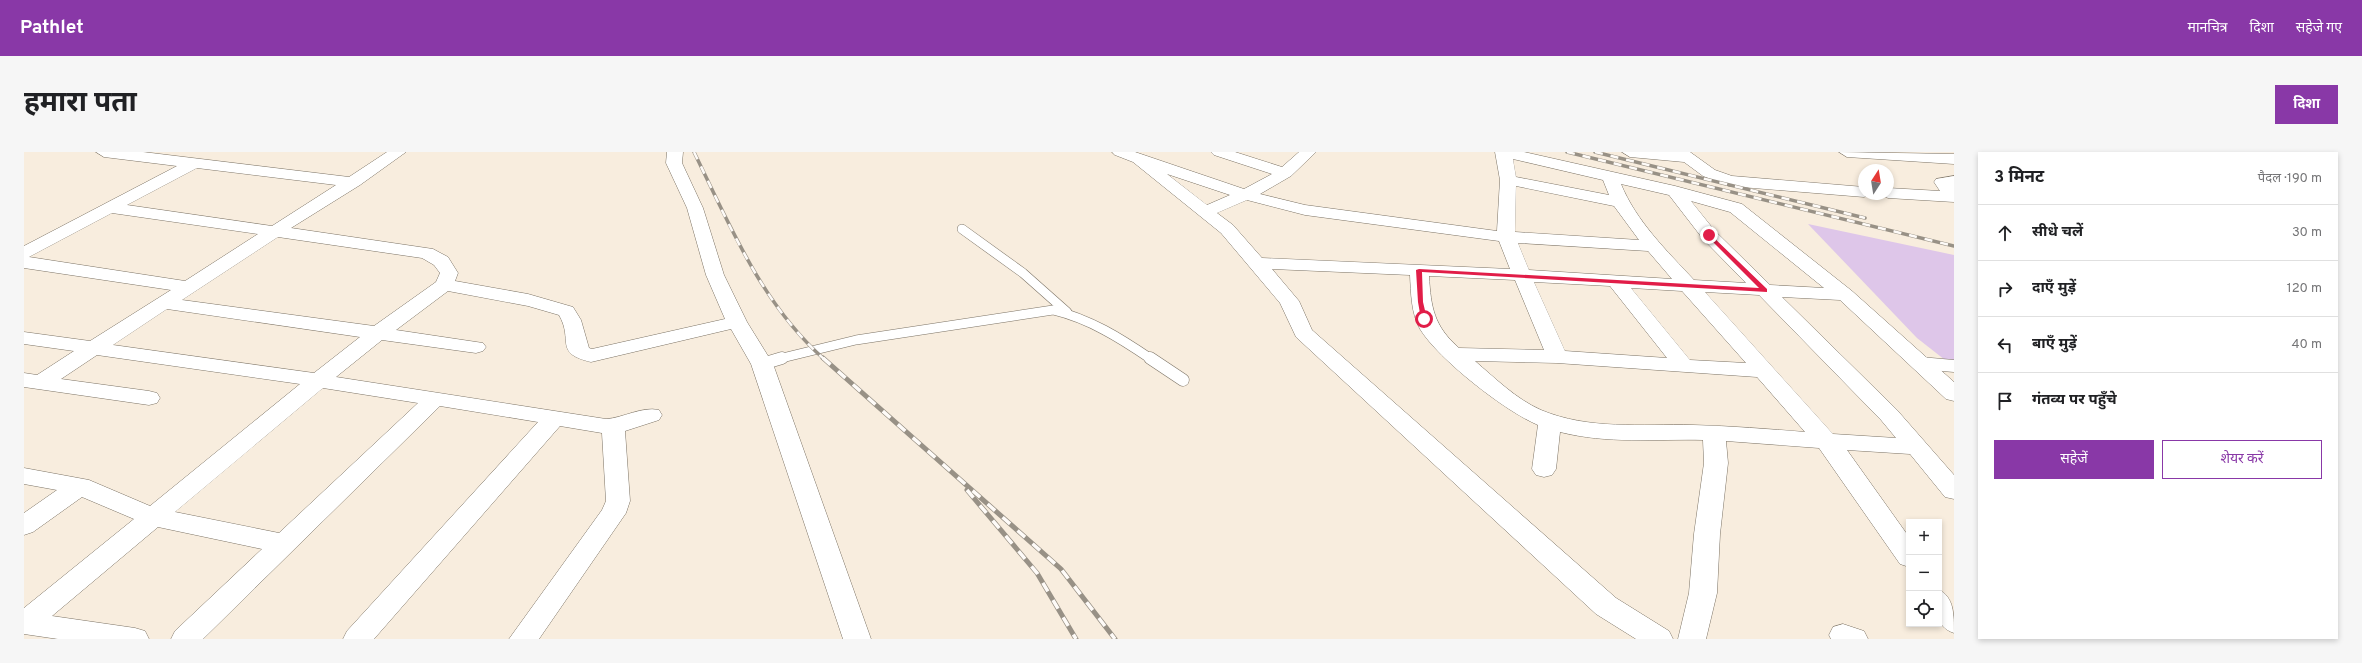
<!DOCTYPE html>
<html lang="hi">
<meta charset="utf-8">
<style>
:root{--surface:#fff;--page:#f6f6f6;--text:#202124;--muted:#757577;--line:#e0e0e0;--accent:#8938a7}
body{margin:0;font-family:Overpass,"Noto Sans Devanagari",sans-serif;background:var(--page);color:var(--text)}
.controls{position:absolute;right:12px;bottom:12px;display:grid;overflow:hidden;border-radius:0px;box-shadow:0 2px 6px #0003}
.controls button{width:36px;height:36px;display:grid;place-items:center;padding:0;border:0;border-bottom:1px solid var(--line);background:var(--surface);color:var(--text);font:20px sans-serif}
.compass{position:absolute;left:1834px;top:12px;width:36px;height:36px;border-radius:50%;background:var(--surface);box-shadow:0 2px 6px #0003;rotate:12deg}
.stop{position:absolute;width:12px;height:12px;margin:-9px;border:3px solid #e11d48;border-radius:50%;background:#fff}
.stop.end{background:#e11d48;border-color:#fff;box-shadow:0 1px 4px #0008}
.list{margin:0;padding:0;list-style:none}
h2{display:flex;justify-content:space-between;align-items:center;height:52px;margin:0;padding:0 16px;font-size:17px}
h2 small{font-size:13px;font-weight:400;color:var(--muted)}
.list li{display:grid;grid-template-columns:26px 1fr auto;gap:12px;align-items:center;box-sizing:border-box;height:56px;padding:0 16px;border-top:1px solid var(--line)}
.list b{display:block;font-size:15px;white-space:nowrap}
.list em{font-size:13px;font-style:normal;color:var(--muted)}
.actions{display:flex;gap:8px;padding:12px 16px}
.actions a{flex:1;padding:9px 0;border:1px solid var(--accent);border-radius:0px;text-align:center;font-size:14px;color:var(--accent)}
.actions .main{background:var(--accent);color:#fff}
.icon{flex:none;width:22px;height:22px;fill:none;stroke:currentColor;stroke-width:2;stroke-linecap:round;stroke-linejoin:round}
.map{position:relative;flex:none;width:1930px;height:487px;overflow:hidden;border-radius:0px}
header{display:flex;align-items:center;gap:24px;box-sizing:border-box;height:56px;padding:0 20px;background:var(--accent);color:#fff}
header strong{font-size:19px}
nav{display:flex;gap:22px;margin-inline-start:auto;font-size:14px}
.intro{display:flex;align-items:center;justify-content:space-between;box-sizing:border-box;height:96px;padding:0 24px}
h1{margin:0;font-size:28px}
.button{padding:10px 18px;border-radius:0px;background:var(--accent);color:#fff;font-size:14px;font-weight:700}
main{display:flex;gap:24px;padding:0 24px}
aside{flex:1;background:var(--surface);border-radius:0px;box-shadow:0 2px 6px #0003}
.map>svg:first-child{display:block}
.water{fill:#dec6e9}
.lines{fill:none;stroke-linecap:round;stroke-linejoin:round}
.lane-far1-casing{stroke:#7c7365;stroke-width:10}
.lane-casing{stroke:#7c7365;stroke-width:13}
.street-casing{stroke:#7c7365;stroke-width:1}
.lane-far1{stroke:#fff;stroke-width:9}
.lane{stroke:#fff;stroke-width:12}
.street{fill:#fff;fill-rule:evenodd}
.rail-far1-casing{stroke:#989186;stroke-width:3.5}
.rail-casing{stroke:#989186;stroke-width:5}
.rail-far1{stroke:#fefbf8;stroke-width:2.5;stroke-dasharray:8;stroke-linecap:butt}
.rail{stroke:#fefbf8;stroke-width:3.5;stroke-dasharray:10;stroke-linecap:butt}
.route{fill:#e11d48}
</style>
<header>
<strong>Pathlet</strong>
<nav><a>मानचित्र</a><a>दिशा</a><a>सहेजे गए</a></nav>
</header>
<div class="intro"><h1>हमारा पता</h1><a class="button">दिशा</a></div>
<main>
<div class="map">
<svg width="1930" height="487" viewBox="0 0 1930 487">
<rect width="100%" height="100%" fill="#f8edde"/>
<!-- water -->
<path class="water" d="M1784,72L1930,103V215L1893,186Z"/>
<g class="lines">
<defs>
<g id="lane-far1">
<path d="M938,77L999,121L1043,160"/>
<path d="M754,207L832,188L1029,158C1066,167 1096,186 1127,207"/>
</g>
<g id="lane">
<path d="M1126,206L1159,228"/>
<path d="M1896,211L1930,214"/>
<path d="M738,212L758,206"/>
</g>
<g id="street">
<path d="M72,0H119L325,25L363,0H382L336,33L267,76L409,97L424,105L434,121L431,129L504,142L549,155L557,168L565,196L568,197L701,167L682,123L663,56L642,11L643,0H659L658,11L679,56L700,123L723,170L749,212L847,487H819L727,212L707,177L567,210C529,201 550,189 535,163L504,154L424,139L372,178L459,191L462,195L459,199L452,201L358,188L312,225L582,267C599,266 618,254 635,258L638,263L635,268L601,279L606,349L602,361L515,487H485L578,358L582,349L578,281L536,274L350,487H319L323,479L514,270L416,254L179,487H147L151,479L238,397L134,375L28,464L111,476L121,479L125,487H34L0,482V456L110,367L58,345L9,380L0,383V361L33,338L0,332V316L65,328L126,354L276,232L73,203L37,227L125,239L133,241L136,246L133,251L125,253L0,235V221L13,223L50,199L0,192V180L66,189L147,138L0,116V94L153,14L80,5ZM173,16L312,33L248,74L103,53ZM88,61L234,82L161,129L5,105ZM254,85L398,106L410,113L416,121L412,130L350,174L158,148ZM143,157L336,185L290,221L89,193ZM299,236L394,251L255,381L151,360Z"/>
<path d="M1088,0H1111L1220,37L1248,22L1190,3L1187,0H1211L1258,15L1275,0H1292L1267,24L1236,42L1281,53L1473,79L1476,28L1471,0H1500L1651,34L1718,52L1828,139L1930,230V249L1922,247L1816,148L1758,145L1873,258L1930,323V347L1921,345L1886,302L1823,298L1885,385V415L1876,412L1795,296L1702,289L1704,311L1696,382L1693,441L1682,487H1654L1665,441L1670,382L1680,311L1679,288C1631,287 1583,292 1536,280L1532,317L1528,323L1520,325L1512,323L1508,317L1514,273C1482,260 1414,207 1396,177C1387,161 1387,141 1386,123L1248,117L1275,149L1288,178L1592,446L1645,479L1649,487H1612L1572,462L1272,185L1256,151L1197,81L1109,10L1091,3ZM1489,7L1579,28L1585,43L1492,25ZM1143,22L1206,43L1183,53ZM1597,32L1645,43L1679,87L1722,131L1670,128C1643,99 1612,69 1597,32ZM1492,34L1590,54L1615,88L1491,80ZM1223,48L1281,63L1475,89L1486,117L1238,106L1209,73L1193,61ZM1667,49L1706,60L1800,136L1746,133L1691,79ZM1494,91L1624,99L1648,127L1505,118ZM1405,124L1491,128L1520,198L1435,196C1410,174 1407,156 1405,124ZM1510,130L1586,134L1643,206L1541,199ZM1607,136L1658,139L1722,211L1666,208ZM1681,140L1735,143L1857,268L1872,286L1809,282ZM1451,209L1533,211L1733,225L1781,280C1744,277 1707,274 1669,273C1617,272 1565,278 1517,258C1492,247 1471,226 1451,209Z"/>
<path d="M1598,0H1666L1691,18L1708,24L1840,35V42H1847L1840,45L1705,34L1679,24L1660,10L1606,5Z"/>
<path d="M1815,0L1930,2V12L1823,5Z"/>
<path d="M1930,24V50L1864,46L1856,42H1864V36L1916,39L1910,30L1912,27Z"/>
<path d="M1915,438C1930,445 1930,462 1930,481C1909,474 1915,457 1915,438Z"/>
<path d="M1819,472L1840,479L1844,487H1807L1805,483L1809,475Z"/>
</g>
</defs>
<!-- lane-far1 casing -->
<use href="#lane-far1" class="lane-far1-casing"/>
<!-- lane casing -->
<use href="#lane" class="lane-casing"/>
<!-- street casing -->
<use href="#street" class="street-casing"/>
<!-- lane-far1 -->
<use href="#lane-far1" class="lane-far1"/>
<!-- lane -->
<use href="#lane" class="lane"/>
<!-- street -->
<use href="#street" class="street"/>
<defs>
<g id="rail-far1">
<path d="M670,0C706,74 738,152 800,207"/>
<path d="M1543,0L1930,94"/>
<path d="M1571,0L1841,66"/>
</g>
<g id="rail">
<path d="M799,206L1037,417L1091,487"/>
<path d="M943,338L1013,421L1052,487"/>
</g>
</defs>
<!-- rail-far1 casing -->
<use href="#rail-far1" class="rail-far1-casing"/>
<!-- rail casing -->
<use href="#rail" class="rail-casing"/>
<!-- rail-far1 -->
<use href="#rail-far1" class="rail-far1"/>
<!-- rail -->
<use href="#rail" class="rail"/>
</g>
<!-- route -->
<path class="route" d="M1685,81L1743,137V140L1398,120L1399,150L1403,167L1400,169L1397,167L1394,150L1392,118L1395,117L1735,136L1683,84Z"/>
</svg>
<div class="controls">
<button>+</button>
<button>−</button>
<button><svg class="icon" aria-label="locate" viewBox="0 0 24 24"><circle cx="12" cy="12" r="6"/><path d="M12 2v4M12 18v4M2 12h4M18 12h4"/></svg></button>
</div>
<svg class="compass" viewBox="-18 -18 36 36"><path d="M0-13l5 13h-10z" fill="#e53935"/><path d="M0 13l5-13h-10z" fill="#757577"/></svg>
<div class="stop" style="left:1400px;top:167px"></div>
<div class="stop end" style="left:1685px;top:83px"></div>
</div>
<aside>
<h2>3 मिनट<small>पैदल · 190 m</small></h2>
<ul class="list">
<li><svg class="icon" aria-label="ahead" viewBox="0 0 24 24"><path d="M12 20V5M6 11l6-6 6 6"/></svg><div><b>सीधे चलें</b></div><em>30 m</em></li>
<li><svg class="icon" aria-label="right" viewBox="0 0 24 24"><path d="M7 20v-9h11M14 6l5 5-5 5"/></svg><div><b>दाएँ मुड़ें</b></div><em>120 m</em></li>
<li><svg class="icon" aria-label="left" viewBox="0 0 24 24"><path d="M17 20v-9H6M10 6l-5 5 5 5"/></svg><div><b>बाएँ मुड़ें</b></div><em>40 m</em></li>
<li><svg class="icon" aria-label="arrive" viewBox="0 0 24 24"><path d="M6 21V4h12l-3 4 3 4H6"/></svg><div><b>गंतव्य पर पहुँचे</b></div></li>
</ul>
<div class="actions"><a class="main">सहेजें</a><a>शेयर करें</a></div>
</aside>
</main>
